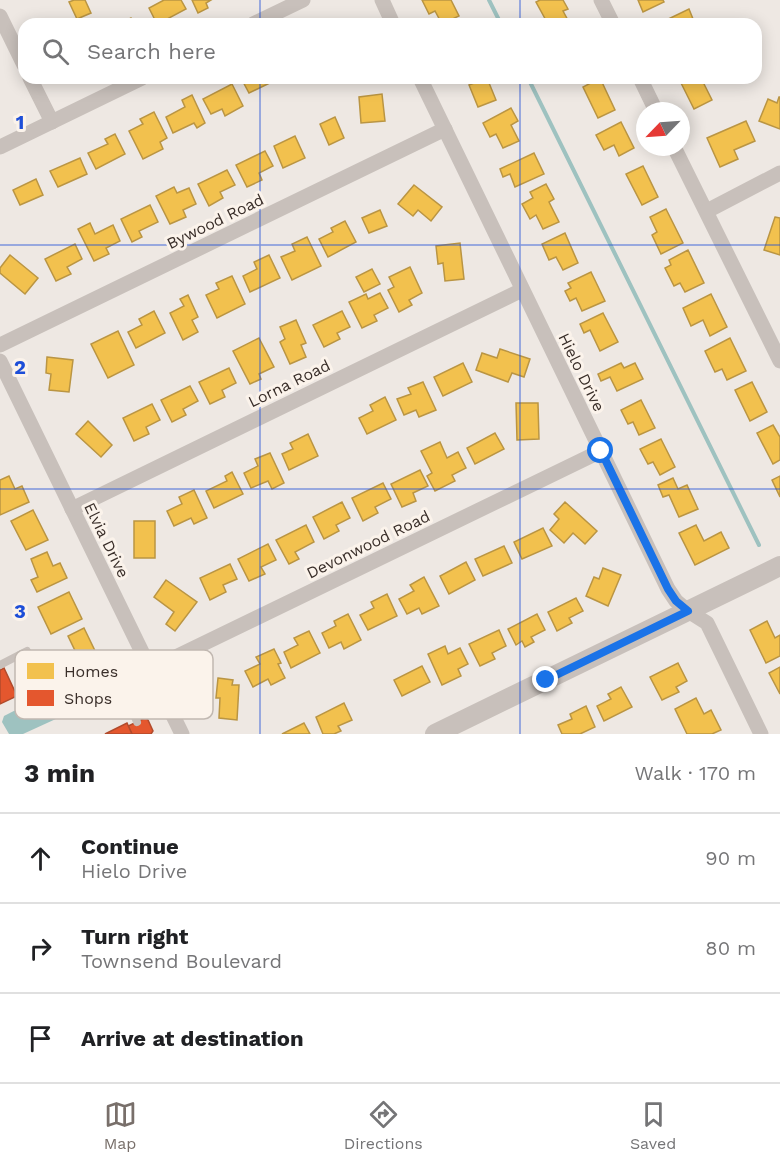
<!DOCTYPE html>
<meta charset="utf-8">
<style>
:root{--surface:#fff;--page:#f6f6f6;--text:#202124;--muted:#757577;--line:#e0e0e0;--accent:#786f6a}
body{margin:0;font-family:"Work Sans",sans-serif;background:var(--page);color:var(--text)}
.compass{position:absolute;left:636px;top:102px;width:54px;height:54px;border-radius:50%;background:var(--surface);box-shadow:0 3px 15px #0003;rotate:245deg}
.stop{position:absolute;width:18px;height:18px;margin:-14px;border:4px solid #1a73e8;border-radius:50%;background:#fff}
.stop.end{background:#1a73e8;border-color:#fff;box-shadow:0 2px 6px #0008}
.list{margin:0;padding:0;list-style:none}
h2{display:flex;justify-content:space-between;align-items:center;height:78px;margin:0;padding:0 24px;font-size:26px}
h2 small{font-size:20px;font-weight:400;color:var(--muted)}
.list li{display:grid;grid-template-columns:39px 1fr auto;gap:18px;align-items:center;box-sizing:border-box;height:90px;padding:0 24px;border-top:2px solid var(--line)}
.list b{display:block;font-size:22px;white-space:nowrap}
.list p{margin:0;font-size:20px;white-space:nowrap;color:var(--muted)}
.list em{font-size:20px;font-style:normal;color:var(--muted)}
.icon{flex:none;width:33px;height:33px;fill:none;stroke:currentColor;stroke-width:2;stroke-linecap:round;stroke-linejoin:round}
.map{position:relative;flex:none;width:780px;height:734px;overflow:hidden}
.search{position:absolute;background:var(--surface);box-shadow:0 3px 15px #0003;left:18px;right:18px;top:18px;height:66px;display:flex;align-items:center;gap:15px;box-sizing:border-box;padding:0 21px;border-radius:18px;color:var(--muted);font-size:22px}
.sheet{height:348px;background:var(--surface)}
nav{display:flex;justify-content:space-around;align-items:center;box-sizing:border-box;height:84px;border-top:2px solid var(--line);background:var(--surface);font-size:16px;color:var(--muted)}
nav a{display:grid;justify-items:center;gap:3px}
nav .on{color:var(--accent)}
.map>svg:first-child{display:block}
.water{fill:#9ec2c0}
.homes{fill:#f2c14e;stroke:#ba9543;stroke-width:1.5}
.shops{fill:#e4572e;stroke:#b14b2c;stroke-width:1.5}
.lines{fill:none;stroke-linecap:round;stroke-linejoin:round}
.stream{stroke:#9ec2c0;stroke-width:4}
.service{stroke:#c8c0bb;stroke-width:8}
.minor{stroke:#c8c0bb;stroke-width:15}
.tertiary{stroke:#c8c0bb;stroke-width:20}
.route{stroke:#1a73e8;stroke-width:8}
.grid{fill:none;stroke:#1d4ed8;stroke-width:1.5;stroke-opacity:0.55}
.labels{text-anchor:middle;stroke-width:6;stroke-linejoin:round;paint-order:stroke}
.street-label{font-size:16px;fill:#392e29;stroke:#fbf3eb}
.key{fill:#fbf3eb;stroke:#c1b8b1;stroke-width:1.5}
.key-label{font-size:16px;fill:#392e29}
.grid-label{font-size:20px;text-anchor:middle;font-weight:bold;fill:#1d4ed8;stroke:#fbf3eb;stroke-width:6;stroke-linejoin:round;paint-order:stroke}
</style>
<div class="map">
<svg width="780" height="734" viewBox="0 0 780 734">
<rect width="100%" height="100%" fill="#eee8e3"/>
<!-- water -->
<path class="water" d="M49,693L53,695L62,713L58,718L23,734H9L2,722L4,716Z"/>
<!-- homes -->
<g class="homes">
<path d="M74,0H85L91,13L77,19L69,2Z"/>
<path d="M164,0H181L186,9L167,19L169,24H157L149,8Z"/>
<path d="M192,0H211L206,3L208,8L198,13Z"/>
<path d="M422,0H451L459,16L442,24L435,11L429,14Z"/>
<path d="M540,0H563L568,9L563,11L570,24H548L536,2Z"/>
<path d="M638,0H663L664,2L643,12Z"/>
<path d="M689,9L693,19L684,24H658Z"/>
<path d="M131,18L134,24H105L116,19L119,24Z"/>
<path d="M241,78H277L278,79L249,93Z"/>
<path d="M487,78L496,100L478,107L469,85Z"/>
<path d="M600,78L615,110L598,118L583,87Z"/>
<path d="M680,78H701L712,100L694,109L679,79Z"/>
<path d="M232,84L243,106L225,116L222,109L211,114L203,99Z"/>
<path d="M382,94L385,121L361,123L359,97Z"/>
<path d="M192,95L205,123L197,128L194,123L173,133L166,117L185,107L182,100Z"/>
<path d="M779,97H780V129L759,121L768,99L777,103Z"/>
<path d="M511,108L518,121L511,125L519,141L503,148L496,134L490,137L483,123Z"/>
<path d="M154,112L167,138L160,142L163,149L143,159L129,131L143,124L140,119Z"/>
<path d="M335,117L344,138L329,145L320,124Z"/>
<path d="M746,121L755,141L734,150L738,159L720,167L707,138Z"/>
<path d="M621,122L634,148L619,156L614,145L604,150L596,135Z"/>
<path d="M115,134L125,154L96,169L88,153L108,144L105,139Z"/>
<path d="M295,136L305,158L283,168L274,146Z"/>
<path d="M265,151L273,166L259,173L262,180L247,187L236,165Z"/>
<path d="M534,153L544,174L515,187L510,174L503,177L500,169Z"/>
<path d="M80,158L87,174L58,187L50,171Z"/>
<path d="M643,166L658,197L642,205L626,174Z"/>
<path d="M227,170L235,185L220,192L223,198L209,206L198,184Z"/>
<path d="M36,179L43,195L20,205L13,190Z"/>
<path d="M546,184L554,199L549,202L559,222L543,229L536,215L530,219L522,204L533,198L530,192Z"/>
<path d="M414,185L442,207L431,221L418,210L413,216L398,204Z"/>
<path d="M174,187L177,193L189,188L196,204L183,210L186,217L170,224L156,196Z"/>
<path d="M150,205L158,222L139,231L142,237L132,242L121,219Z"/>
<path d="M666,209L683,243L661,254L652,235L657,232L650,217Z"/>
<path d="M380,210L387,226L369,233L362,218Z"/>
<path d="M775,217L780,218V255L764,250Z"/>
<path d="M345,221L356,242L328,257L319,239L333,232L331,228Z"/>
<path d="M90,223L95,234L113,225L120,241L106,248L109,254L94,261L78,229Z"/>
<path d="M565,233L578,263L563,270L556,257L549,260L542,244Z"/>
<path d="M307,237L321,266L292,280L281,257L295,251L292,244Z"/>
<path d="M460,243L464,279L445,281L443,263L438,264L436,246Z"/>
<path d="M75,244L82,259L67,267L71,274L56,281L45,259Z"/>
<path d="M688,250L704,283L685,292L680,283L674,286L665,268L671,265L669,260Z"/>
<path d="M10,255L38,278L25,294L0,273V268Z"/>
<path d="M269,255L280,278L250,292L243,276L257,269L254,262Z"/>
<path d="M410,267L422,293L409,300L412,305L399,312L388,290L394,287L389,277Z"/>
<path d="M372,269L380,284L364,292L356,277Z"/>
<path d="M591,272L605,301L582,311L576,298L570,301L565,291L571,288L568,283Z"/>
<path d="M232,276L245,304L217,318L206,295L219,289L216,283Z"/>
<path d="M380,293L388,308L374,315L377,321L362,328L349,302L366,294L368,299Z"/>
<path d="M711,294L727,327L710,336L703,320L691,326L683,308Z"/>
<path d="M188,295L198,317L192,320L198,332L183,340L170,313L184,306L180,299Z"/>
<path d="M154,311L165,333L136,348L128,332L142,325L139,319Z"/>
<path d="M342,311L350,327L337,333L340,339L324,347L313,325Z"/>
<path d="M603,313L618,342L600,351L590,330L584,333L580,324Z"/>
<path d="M296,320L306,343L301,345L306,357L290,364L280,342L285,339L280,327Z"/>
<path d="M118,331L134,365L108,378L91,344Z"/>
<path d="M259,338L274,367L259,374L261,379L250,384L233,351Z"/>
<path d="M730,338L746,371L727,380L722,369L715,372L705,351Z"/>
<path d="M500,349L530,359L524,377L512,373L508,382L476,370L482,353L497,358Z"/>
<path d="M47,357L73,360L69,392L49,390L51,374L46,373Z"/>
<path d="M463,363L472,382L443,396L434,377Z"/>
<path d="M621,363L624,368L635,363L643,379L617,391L610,377L601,381L598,374Z"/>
<path d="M229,368L236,383L222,390L225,397L210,404L199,382Z"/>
<path d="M423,382L436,410L419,417L416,410L404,415L397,399L411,394L408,388Z"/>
<path d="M752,382L767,412L750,421L735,390Z"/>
<path d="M190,386L198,401L183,409L186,415L172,422L161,400Z"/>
<path d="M385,397L396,420L367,434L359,418L373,411L370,405Z"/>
<path d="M641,400L655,428L639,435L633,422L628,424L621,410Z"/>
<path d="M516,403H538L539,439L517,440Z"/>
<path d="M152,404L160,420L146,427L149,434L134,441L123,418Z"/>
<path d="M88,421L112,445L101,457L76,434Z"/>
<path d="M773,425L780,437V460L773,464L757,433Z"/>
<path d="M495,433L504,449L475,464L467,448Z"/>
<path d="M308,434L318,456L289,470L282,454L293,449L290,443Z"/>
<path d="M661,439L675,467L660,475L653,462L648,464L640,449Z"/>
<path d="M440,442L447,458L458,452L466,468L452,475L455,481L435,491L427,476L432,473L421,451Z"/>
<path d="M270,453L284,483L272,489L268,481L251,488L244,473L258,466L255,459Z"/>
<path d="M420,470L428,486L413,493L416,501L402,507L391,484Z"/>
<path d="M232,472L243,494L214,508L206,491L227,481L225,476Z"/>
<path d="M9,476L15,489L22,486L29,502L0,515V480Z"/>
<path d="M780,476V497L772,480Z"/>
<path d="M673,478L678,489L687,485L698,509L679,517L669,495L663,497L658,485Z"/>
<path d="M383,483L391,499L375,507L378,513L363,521L352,498Z"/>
<path d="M194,490L207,518L194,524L191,518L174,526L167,511L182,504L179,497Z"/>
<path d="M342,502L350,518L336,525L339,531L324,539L313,517Z"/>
<path d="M565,502L597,531L585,544L573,533L564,543L550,530L559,519L554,514Z"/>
<path d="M33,510L48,540L26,550L11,521Z"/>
<rect x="134" y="521" width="21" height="37"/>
<path d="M306,525L314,542L295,552L299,559L289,564L276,540Z"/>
<path d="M696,525L704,541L721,532L729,548L695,565L679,533Z"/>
<path d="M543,528L552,546L522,559L514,542Z"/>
<path d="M268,544L276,560L261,567L265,574L249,581L238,559Z"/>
<path d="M504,546L512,563L483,576L475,559Z"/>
<path d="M47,552L53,566L60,563L67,578L37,592L31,580L38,577L31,559Z"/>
<path d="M466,562L475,580L449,594L440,576Z"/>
<path d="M230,564L237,579L223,585L226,592L210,600L200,578Z"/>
<path d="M603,568L621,575L608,606L586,596L594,577L599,579Z"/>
<path d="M424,577L439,606L422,614L419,608L407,614L399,599L414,591L410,585Z"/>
<path d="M166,580L197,602L175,631L166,624L174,612L154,597Z"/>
<path d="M69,592L82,619L51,634L38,607Z"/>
<path d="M387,594L397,616L368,630L360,615L374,608L371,602Z"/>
<path d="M576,598L583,611L569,618L572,623L557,631L548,612Z"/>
<path d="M348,614L361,640L344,649L341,642L329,648L322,633L336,626L334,621Z"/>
<path d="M537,614L545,630L531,637L534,642L525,647L522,641L516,645L508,629Z"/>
<path d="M767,621L775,638L780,635V656L766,663L750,630Z"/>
<path d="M84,628L98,657L82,665L68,636Z"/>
<path d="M499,630L506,646L492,653L495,659L480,666L469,644Z"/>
<path d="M309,631L320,653L291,668L284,652L298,645L294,638Z"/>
<path d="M445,646L448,654L460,648L468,664L458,669L461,676L442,685L428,654Z"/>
<path d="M274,649L281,663L278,664L285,678L271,685L268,679L253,687L245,671L260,664L256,657Z"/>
<path d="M678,663L687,681L676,687L679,692L662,700L650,677Z"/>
<path d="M422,666L430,682L402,696L394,680Z"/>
<path d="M780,667V694L769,673Z"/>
<path d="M218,678L233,680L232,685H239L237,720L219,718L220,698H216Z"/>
<path d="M621,687L632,707L604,721L597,706L611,699L608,694Z"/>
<path d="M696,698L704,714L711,710L721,730L712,734H687L675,709Z"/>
<path d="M344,703L352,720L338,726L341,731L334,734H323L316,717Z"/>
<path d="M586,706L595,727L580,734H562L558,725L572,719L570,714Z"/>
<path d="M304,723L310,734H282Z"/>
</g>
<!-- shops -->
<g class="shops">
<path d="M4,668L17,696L0,704V670Z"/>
<path d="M145,718L148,720L153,731L151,734H132L128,726Z"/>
<path d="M127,723L132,734H105Z"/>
</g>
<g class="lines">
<!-- stream -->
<g class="stream">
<path d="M489,0L501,24"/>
<path d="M528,78L759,545"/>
</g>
<!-- service -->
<g class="service">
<path d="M0,665L27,651"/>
<path d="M132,710L137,722"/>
</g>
<!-- minor -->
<g class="minor">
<path d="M382,0L393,24"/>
<path d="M601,0L613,24"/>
<path d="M0,16L24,65"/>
<path d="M253,24L303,0"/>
<path d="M30,78L52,122"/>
<path d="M420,78L668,589L676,601L688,611L707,623L761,734"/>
<path d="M640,78L656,111"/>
<path d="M0,147L142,78"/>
<path d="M674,147L780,361"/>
<path d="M707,211L780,173"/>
<path d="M0,345L445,129"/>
<path d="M0,361L182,734"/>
<path d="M72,509L522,290"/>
<path d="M151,669L601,451"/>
</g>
<!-- tertiary -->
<path class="tertiary" d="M435,734L780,566"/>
</g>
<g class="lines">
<!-- route -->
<path class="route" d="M546,680L688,611L676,601L668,589L601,451"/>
</g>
<!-- grid -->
<path class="grid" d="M260,0V24M520,0V24M260,78V734M520,78V734M0,245H780M0,489H780"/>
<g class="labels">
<!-- street labels -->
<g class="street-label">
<text transform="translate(215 221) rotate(-26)" y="6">Bywood Road</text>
<text transform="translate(582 372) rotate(64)" y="6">Hielo Drive</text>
<text transform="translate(289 383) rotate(-26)" y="6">Lorna Road</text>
<text transform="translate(107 540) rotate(64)" y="6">Elvia Drive</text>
<text transform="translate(368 544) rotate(-26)" y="6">Devonwood Road</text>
</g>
</g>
<!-- legend -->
<rect x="15" y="650" width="198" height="69" rx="9" class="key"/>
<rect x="27" y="663" width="27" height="16" fill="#f2c14e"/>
<rect x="27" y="690" width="27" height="16" fill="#e4572e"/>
<g class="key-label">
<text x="64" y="677">Homes</text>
<text x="64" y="704">Shops</text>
</g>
<g class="grid-label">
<text x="20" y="129">1</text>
<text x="20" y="374">2</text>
<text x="20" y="618">3</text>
</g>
</svg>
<svg class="compass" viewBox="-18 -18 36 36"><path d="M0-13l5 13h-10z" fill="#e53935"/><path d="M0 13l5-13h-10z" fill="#757577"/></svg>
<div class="stop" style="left:601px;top:451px"></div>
<div class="stop end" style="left:546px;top:680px"></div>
<div class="search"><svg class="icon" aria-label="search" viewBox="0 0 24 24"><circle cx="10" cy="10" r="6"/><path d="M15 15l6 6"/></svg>Search here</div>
</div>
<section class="sheet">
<h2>3 min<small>Walk · 170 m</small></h2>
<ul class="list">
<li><svg class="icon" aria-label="ahead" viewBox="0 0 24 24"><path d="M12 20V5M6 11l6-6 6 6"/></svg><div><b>Continue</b><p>Hielo Drive</p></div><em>90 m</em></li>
<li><svg class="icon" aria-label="right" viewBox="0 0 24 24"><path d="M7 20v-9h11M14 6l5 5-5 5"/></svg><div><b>Turn right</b><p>Townsend Boulevard</p></div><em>80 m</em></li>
<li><svg class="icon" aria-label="arrive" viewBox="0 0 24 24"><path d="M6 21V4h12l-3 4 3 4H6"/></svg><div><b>Arrive at destination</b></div></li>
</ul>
</section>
<nav>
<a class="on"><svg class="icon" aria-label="map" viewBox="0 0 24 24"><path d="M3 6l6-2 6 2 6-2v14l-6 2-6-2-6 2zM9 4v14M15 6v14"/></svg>Map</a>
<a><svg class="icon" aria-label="directions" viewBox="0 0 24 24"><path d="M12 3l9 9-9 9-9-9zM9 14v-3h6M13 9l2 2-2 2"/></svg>Directions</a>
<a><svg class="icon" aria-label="saved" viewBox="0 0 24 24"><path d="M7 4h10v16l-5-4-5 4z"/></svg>Saved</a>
</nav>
